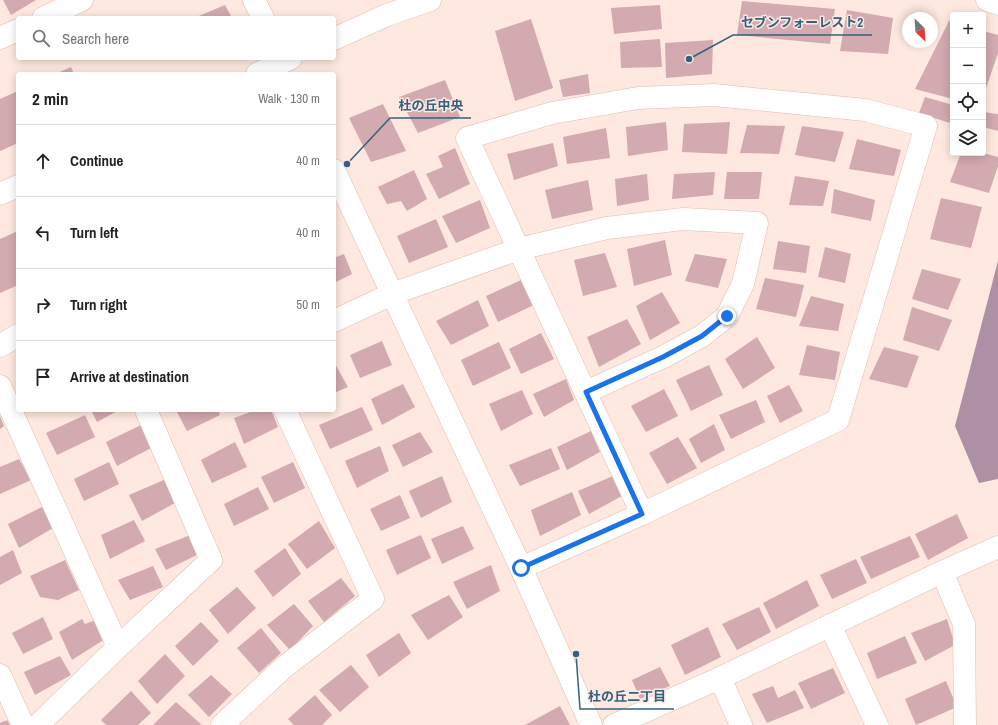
<!DOCTYPE html>
<meta charset="utf-8">
<style>
:root{--surface:#fff;--page:#f2f2f2;--text:#222;--muted:#767676;--line:#e0e0e0}
body{margin:0;font-family:"Archivo Narrow","Noto Sans JP",sans-serif;background:var(--page);color:var(--text)}
.controls{position:absolute;right:12px;top:12px;display:grid;overflow:hidden;border-radius:4px;box-shadow:0 2px 10px #0003}
.controls button{width:36px;height:36px;display:grid;place-items:center;padding:0;border:0;border-bottom:1px solid var(--line);background:var(--surface);color:var(--text);font:20px sans-serif}
.compass{position:absolute;left:902px;top:12px;width:36px;height:36px;border-radius:50%;background:var(--surface);box-shadow:0 2px 10px #0003;rotate:155deg}
.stop{position:absolute;width:12px;height:12px;margin:-9px;border:3px solid #1a73e8;border-radius:50%;background:#fff}
.stop.end{background:#1a73e8;border-color:#fff;box-shadow:0 1px 4px #0008}
.list{margin:0;padding:0;list-style:none}
h2{display:flex;justify-content:space-between;align-items:center;height:52px;margin:0;padding:0 16px;font-size:17px}
h2 small{font-size:13px;font-weight:400;color:var(--muted)}
.list li{display:grid;grid-template-columns:26px 1fr auto;gap:12px;align-items:center;box-sizing:border-box;height:72px;padding:0 16px;border-top:1px solid var(--line)}
.list b{display:block;font-size:15px;white-space:nowrap}
.list em{font-size:13px;font-style:normal;color:var(--muted)}
.icon{flex:none;width:22px;height:22px;fill:none;stroke:currentColor;stroke-width:2;stroke-linecap:round;stroke-linejoin:round}
.map{position:relative;flex:none;width:998px;height:725px;overflow:hidden}
.search{position:absolute;background:var(--surface);box-shadow:0 2px 10px #0003;left:16px;top:16px;width:320px;height:44px;display:flex;align-items:center;gap:10px;box-sizing:border-box;padding:0 14px;border-radius:4px;color:var(--muted);font-size:15px}
.panel{position:absolute;background:var(--surface);box-shadow:0 2px 10px #0003;left:16px;top:72px;width:320px;height:340px;border-radius:4px}
.map>svg:first-child{display:block}
.water{fill:#ae90a5}
.building{fill:#d2aaaf}
.lines{fill:none;stroke-linecap:round;stroke-linejoin:round}
.minor-casing{stroke:#e0bcae;stroke-width:23}
.minor{stroke:#fff;stroke-width:22}
.route{stroke:#1a73e8;stroke-width:5}
.leader{fill:none;stroke:#316280;stroke-width:1.5}
.callout-dot{fill:#316280;stroke:#fee8df;stroke-width:1.5}
.callout-label{font-size:13px;text-anchor:middle;font-weight:bold;fill:#316280;stroke:#fee8df;stroke-width:3;stroke-linejoin:round;paint-order:stroke}
</style>
<div class="map">
<svg width="998" height="725" viewBox="0 0 998 725">
<rect width="100%" height="100%" fill="#fee8df"/>
<!-- water -->
<path class="water" d="M998,261V479L979,483L955,426Z"/>
<!-- building -->
<g class="building">
<path d="M3,0H36L11,15Z"/>
<path d="M742,1L835,9L830,44L737,35Z"/>
<path d="M225,5L232,18H194Z"/>
<path d="M660,5L662,29L614,34L611,8Z"/>
<path d="M847,10L893,18L888,54L840,51Z"/>
<path d="M531,19L553,88L515,101L495,31Z"/>
<path d="M949,21L953,22V99L915,89Z"/>
<path d="M983,31L998,35V53L983,97Z"/>
<path d="M660,39L662,67L621,68L620,42Z"/>
<path d="M713,40L712,74L666,78L665,43Z"/>
<path d="M71,67L74,74H55Z"/>
<path d="M588,74L590,93L563,97L559,80Z"/>
<path d="M445,80L460,117L418,133L399,97Z"/>
<path d="M18,91V143L0,151V99Z"/>
<path d="M925,97L953,105V124L919,113Z"/>
<path d="M383,104L406,151L371,162L349,118Z"/>
<path d="M983,112L998,114V131L983,127Z"/>
<path d="M666,122L668,150L628,156L626,127Z"/>
<path d="M730,122L727,154L682,152L684,124Z"/>
<path d="M747,125L785,126L779,154L740,153Z"/>
<path d="M802,126L844,132L835,162L795,155Z"/>
<path d="M606,128L610,158L567,164L563,137Z"/>
<path d="M857,139L901,150L894,176L849,169Z"/>
<path d="M553,143L558,166L514,180L507,154Z"/>
<path d="M455,148L470,184L439,199L426,174L443,167L438,156Z"/>
<path d="M961,153H983L998,157V166L989,193L950,182Z"/>
<path d="M414,170L427,199L407,211L401,201L387,204L378,187Z"/>
<path d="M715,172L713,195L672,199L674,174Z"/>
<path d="M727,172H762L759,199H724Z"/>
<path d="M647,174L649,200L617,206L615,179Z"/>
<path d="M795,176L829,181L823,206L789,205Z"/>
<path d="M588,180L593,210L552,219L545,190Z"/>
<path d="M834,189L875,200L871,221L831,213Z"/>
<path d="M941,198L982,207L971,248L930,239Z"/>
<path d="M480,200L490,228L456,243L442,216Z"/>
<path d="M436,219L448,247L409,263L397,236Z"/>
<path d="M18,231V285L0,293V239Z"/>
<path d="M665,240L672,275L634,286L627,249Z"/>
<path d="M778,241L810,246L806,273L773,269Z"/>
<path d="M825,247L851,254L845,283L818,277Z"/>
<path d="M605,253L617,287L583,296L574,260Z"/>
<path d="M344,254L352,274L334,283V258Z"/>
<path d="M695,254L727,259L718,288L685,281Z"/>
<path d="M922,269L961,279L948,310L912,299Z"/>
<path d="M765,278L804,285L796,317L756,309Z"/>
<path d="M521,280L534,305L498,322L486,296Z"/>
<path d="M662,292L680,323L650,340L636,306Z"/>
<path d="M811,296L844,304L838,331L799,326Z"/>
<path d="M478,300L489,326L451,345L436,321Z"/>
<path d="M912,307L952,320L939,351L903,340Z"/>
<path d="M627,319L641,344L599,367L587,337Z"/>
<path d="M541,333L554,359L521,374L509,349Z"/>
<path d="M757,337L775,368L743,389L725,359Z"/>
<path d="M382,341L392,365L360,378L350,355Z"/>
<path d="M499,342L511,368L473,386L461,360Z"/>
<path d="M807,345L840,352L835,380L799,375Z"/>
<path d="M884,347L919,356L907,388L869,379Z"/>
<path d="M334,362L348,387L334,393Z"/>
<path d="M709,365L723,395L691,411L676,380Z"/>
<path d="M566,379L574,400L544,417L533,394Z"/>
<path d="M403,384L415,407L382,425L371,399Z"/>
<path d="M789,385L803,411L780,423L767,396Z"/>
<path d="M664,389L678,416L646,432L631,406Z"/>
<path d="M522,390L533,414L501,431L489,404Z"/>
<path d="M756,400L765,422L731,439L719,415Z"/>
<path d="M362,407L373,430L330,449L319,425Z"/>
<path d="M91,410H119L97,422Z"/>
<path d="M181,410H218L220,415L187,431L177,412Z"/>
<path d="M256,410H271L278,427L244,444L234,418Z"/>
<path d="M85,415L95,437L57,455L46,433Z"/>
<path d="M0,416L4,426L0,429Z"/>
<path d="M714,424L725,450L701,463L689,439Z"/>
<path d="M141,425L151,448L117,466L106,442Z"/>
<path d="M591,431L600,452L567,470L557,447Z"/>
<path d="M420,432L433,452L403,467L392,445Z"/>
<path d="M678,437L697,468L667,484L649,453Z"/>
<path d="M235,442L247,467L212,483L201,460Z"/>
<path d="M380,446L389,471L357,488L345,461Z"/>
<path d="M551,448L560,469L520,486L509,465Z"/>
<path d="M19,459L31,480L0,494V467Z"/>
<path d="M109,462L119,484L84,501L74,479Z"/>
<path d="M293,462L305,488L274,503L261,477Z"/>
<path d="M442,476L452,502L421,518L409,491Z"/>
<path d="M613,476L622,496L589,514L578,491Z"/>
<path d="M164,480L175,503L142,521L129,495Z"/>
<path d="M258,487L269,509L234,526L224,504Z"/>
<path d="M572,492L581,515L540,536L531,510Z"/>
<path d="M400,495L410,518L381,531L370,509Z"/>
<path d="M42,507L53,528L19,548L8,524Z"/>
<path d="M957,514L968,538L928,560L915,534Z"/>
<path d="M134,520L145,541L110,559L101,535Z"/>
<path d="M319,521L335,548L307,569L288,544Z"/>
<path d="M463,526L474,549L442,564L431,539Z"/>
<path d="M193,534L201,553L166,570L155,549Z"/>
<path d="M421,535L431,558L397,575L386,550Z"/>
<path d="M910,536L920,557L871,579L860,557Z"/>
<path d="M285,548L301,574L273,597L254,571Z"/>
<path d="M13,550L22,573L0,585V557Z"/>
<path d="M856,559L867,583L832,599L820,575Z"/>
<path d="M65,560L79,590L58,600L40,597L30,576Z"/>
<path d="M491,565L500,591L467,609L453,582Z"/>
<path d="M153,566L163,587L130,600L118,580Z"/>
<path d="M341,578L355,596L324,622L308,601Z"/>
<path d="M807,580L819,606L776,629L763,603Z"/>
<path d="M237,587L256,608L228,634L209,610Z"/>
<path d="M449,595L463,617L428,640L411,615Z"/>
<path d="M294,604L313,626L290,650L267,625Z"/>
<path d="M759,607L771,632L737,650L722,624Z"/>
<path d="M43,617L53,639L23,654L12,633Z"/>
<path d="M82,619L85,624L96,620L105,639L72,660L59,632Z"/>
<path d="M947,619L955,645L925,661L911,633Z"/>
<path d="M201,622L219,641L193,666L175,646Z"/>
<path d="M708,627L721,657L685,675L671,645Z"/>
<path d="M261,628L281,653L259,673L237,648Z"/>
<path d="M399,633L411,653L379,677L366,655Z"/>
<path d="M905,636L917,663L877,679L867,653Z"/>
<path d="M165,654L185,676L157,704L138,681Z"/>
<path d="M60,656L71,675L35,695L24,672Z"/>
<path d="M351,665L369,687L340,712L319,690Z"/>
<path d="M660,667L670,686L640,699L632,680Z"/>
<path d="M833,668L845,693L811,709L798,683Z"/>
<path d="M211,675L232,694L209,717L188,695Z"/>
<path d="M946,681L957,707L916,725L905,699Z"/>
<path d="M773,686L778,698L795,690L804,708L767,723L752,694Z"/>
<path d="M131,691L151,713L138,725H106L101,720Z"/>
<path d="M315,695L332,715L322,725H294L288,719Z"/>
<path d="M176,702L202,725H153Z"/>
<path d="M560,706L570,725H525Z"/>
<path d="M7,720L10,725H0V723Z"/>
</g>
<g class="lines">
<defs>
<g id="minor">
<path d="M254,0L263,18"/>
<path d="M987,0L998,4"/>
<path d="M43,18L82,0"/>
<path d="M0,38L18,30"/>
<path d="M334,39L387,15L430,0"/>
<path d="M257,74L291,58"/>
<path d="M334,170L521,568L591,725"/>
<path d="M0,194L18,186"/>
<path d="M334,321L392,294L519,249L607,228L683,219L757,223L743,284L727,316L702,336L663,357L586,392"/>
<path d="M0,346L18,335"/>
<path d="M0,386L118,647"/>
<path d="M521,568L642,514L838,420L926,126L865,110L714,95L638,98L552,113L467,138L642,514"/>
<path d="M942,572L964,624L965,725"/>
<path d="M830,625L877,725"/>
<path d="M0,675L23,725"/>
<path d="M720,678L942,572L998,547"/>
<path d="M38,725L118,647L211,560L146,410"/>
<path d="M222,725L283,668L373,599L285,410"/>
<path d="M614,725L720,678L741,725"/>
</g>
</defs>
<!-- minor casing -->
<use href="#minor" class="minor-casing"/>
<!-- minor -->
<use href="#minor" class="minor"/>
</g>
<g class="lines">
<!-- route -->
<path class="route" d="M521,568L642,514L586,392L663,357L702,336L727,316"/>
</g>
<!-- callouts -->
<path class="leader" d="M689 59L733 35H872M347 164L390 118H471M576 654L580 709H674"/>
<g class="callout-dot">
<circle cx="689" cy="59" r="4"/>
<circle cx="347" cy="164" r="4"/>
<circle cx="576" cy="654" r="4"/>
</g>
<g class="callout-label">
<text x="802" y="27">セブンフォーレスト2</text>
<text x="431" y="110">杜の丘中央</text>
<text x="627" y="701">杜の丘二丁目</text>
</g>
</svg>
<div class="controls">
<button>+</button>
<button>−</button>
<button><svg class="icon" aria-label="locate" viewBox="0 0 24 24"><circle cx="12" cy="12" r="6"/><path d="M12 2v4M12 18v4M2 12h4M18 12h4"/></svg></button>
<button><svg class="icon" aria-label="layers" viewBox="0 0 24 24"><path d="M12 4l9 5-9 5-9-5zM3 14l9 5 9-5"/></svg></button>
</div>
<svg class="compass" viewBox="-18 -18 36 36"><path d="M0-13l5 13h-10z" fill="#e53935"/><path d="M0 13l5-13h-10z" fill="#767676"/></svg>
<div class="stop" style="left:521px;top:568px"></div>
<div class="stop end" style="left:727px;top:316px"></div>
<div class="search"><svg class="icon" aria-label="search" viewBox="0 0 24 24"><circle cx="10" cy="10" r="6"/><path d="M15 15l6 6"/></svg>Search here</div>
<section class="panel">
<h2>2 min<small>Walk · 130 m</small></h2>
<ul class="list">
<li><svg class="icon" aria-label="ahead" viewBox="0 0 24 24"><path d="M12 20V5M6 11l6-6 6 6"/></svg><div><b>Continue</b></div><em>40 m</em></li>
<li><svg class="icon" aria-label="left" viewBox="0 0 24 24"><path d="M17 20v-9H6M10 6l-5 5 5 5"/></svg><div><b>Turn left</b></div><em>40 m</em></li>
<li><svg class="icon" aria-label="right" viewBox="0 0 24 24"><path d="M7 20v-9h11M14 6l5 5-5 5"/></svg><div><b>Turn right</b></div><em>50 m</em></li>
<li><svg class="icon" aria-label="arrive" viewBox="0 0 24 24"><path d="M6 21V4h12l-3 4 3 4H6"/></svg><div><b>Arrive at destination</b></div></li>
</ul>
</section>
</div>
